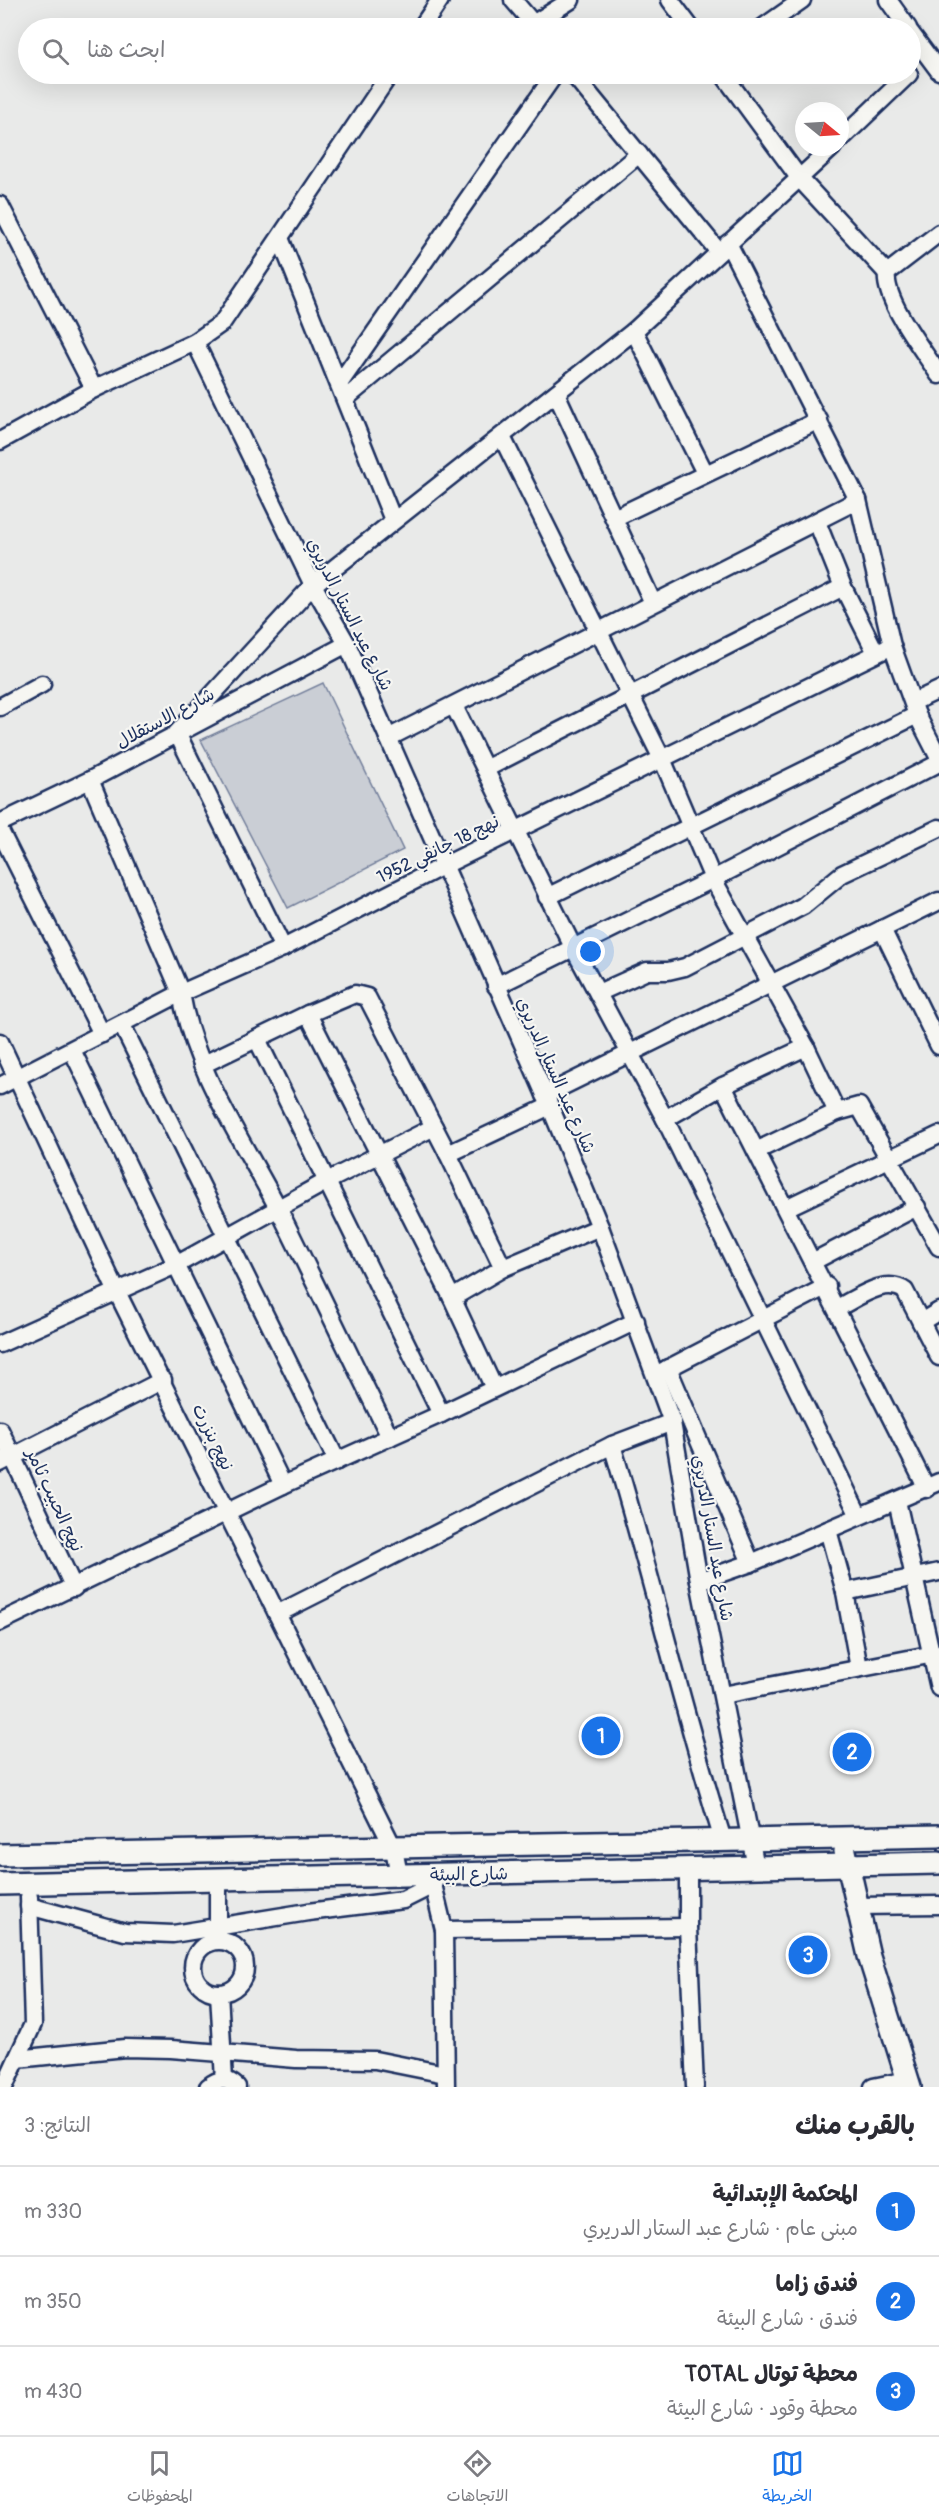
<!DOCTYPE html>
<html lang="ar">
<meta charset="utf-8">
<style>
:root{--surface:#fff;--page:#f2f2f3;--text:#2b2b33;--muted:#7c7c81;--line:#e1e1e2;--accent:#1a73e8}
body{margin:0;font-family:Pangolin,"Playpen Sans Arabic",sans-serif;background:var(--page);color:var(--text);direction:rtl}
.compass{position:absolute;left:795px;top:102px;width:54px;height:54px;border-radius:50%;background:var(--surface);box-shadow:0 6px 24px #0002;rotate:108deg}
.you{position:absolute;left:591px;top:952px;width:21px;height:21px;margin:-15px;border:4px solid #fff;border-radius:50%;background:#1a73e8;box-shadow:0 0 0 9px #1a73e833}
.badge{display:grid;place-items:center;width:39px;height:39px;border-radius:50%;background:var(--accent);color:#fff;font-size:20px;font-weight:700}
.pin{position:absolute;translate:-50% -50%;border:3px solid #fff;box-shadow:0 2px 6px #0006}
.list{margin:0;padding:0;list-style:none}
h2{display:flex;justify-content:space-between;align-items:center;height:78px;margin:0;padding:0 24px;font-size:26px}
h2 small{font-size:20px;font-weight:400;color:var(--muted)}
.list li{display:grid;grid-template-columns:39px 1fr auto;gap:18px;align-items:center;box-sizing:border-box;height:90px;padding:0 24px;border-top:2px solid var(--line)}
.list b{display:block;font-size:22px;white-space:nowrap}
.list p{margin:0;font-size:20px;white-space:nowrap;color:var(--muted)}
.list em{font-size:20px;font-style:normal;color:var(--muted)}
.icon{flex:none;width:33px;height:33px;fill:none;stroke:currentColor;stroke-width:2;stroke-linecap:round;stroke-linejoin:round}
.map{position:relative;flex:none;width:939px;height:2087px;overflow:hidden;direction:ltr}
.search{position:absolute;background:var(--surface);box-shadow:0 6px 24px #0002;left:18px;right:18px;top:18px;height:66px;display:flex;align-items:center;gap:15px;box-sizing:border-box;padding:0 21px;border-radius:33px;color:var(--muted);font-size:22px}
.sheet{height:348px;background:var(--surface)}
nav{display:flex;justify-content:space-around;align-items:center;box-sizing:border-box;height:84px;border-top:2px solid var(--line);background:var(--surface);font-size:16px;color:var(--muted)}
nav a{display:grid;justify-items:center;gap:3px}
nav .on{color:var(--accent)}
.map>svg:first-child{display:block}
.green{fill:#caced5;stroke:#727e9a;stroke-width:1.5}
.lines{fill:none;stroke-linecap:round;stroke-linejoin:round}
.minor-casing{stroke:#1b2f5e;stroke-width:21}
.major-casing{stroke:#1b2f5e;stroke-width:26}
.minor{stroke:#f6f6f2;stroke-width:16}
.major{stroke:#f6f6f2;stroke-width:21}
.labels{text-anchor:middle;stroke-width:4.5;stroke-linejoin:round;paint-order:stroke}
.street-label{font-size:18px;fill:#1b2f5e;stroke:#f6f6f2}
</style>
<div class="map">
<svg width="939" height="2087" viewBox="0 0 939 2087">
<rect width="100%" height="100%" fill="#e9eae9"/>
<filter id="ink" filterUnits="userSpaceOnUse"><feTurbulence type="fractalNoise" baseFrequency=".0167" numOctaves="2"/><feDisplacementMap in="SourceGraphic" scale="12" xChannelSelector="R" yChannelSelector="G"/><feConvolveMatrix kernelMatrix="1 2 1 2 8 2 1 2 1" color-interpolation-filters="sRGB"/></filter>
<g filter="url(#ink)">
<!-- green -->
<path class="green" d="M323,683L403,850L288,908L201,740Z"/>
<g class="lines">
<defs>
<g id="minor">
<path d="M513,0L537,28"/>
<path d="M670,0L691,28"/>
<path d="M888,0L908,28"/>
<path d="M533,24L571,0"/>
<path d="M421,28L440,0"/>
<path d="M762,28L802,0"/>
<path d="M910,32L939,71"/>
<path d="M573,74L719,252"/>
<path d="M723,74L800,179L887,273"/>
<path d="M840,140L909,74"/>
<path d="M0,205L94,389L195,342L222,323L390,74"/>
<path d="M939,233L887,273C883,300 924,351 939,375"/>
<path d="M280,238L393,520"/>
<path d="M728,243L858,500L892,646L917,715L939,758"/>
<path d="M634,331L705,473"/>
<path d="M195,342L313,585L347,644L550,1106L600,1227L672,1422L699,1581L756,1867"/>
<path d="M339,384L555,74"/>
<path d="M556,393L653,603"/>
<path d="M345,399L639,154"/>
<path d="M502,437L663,761L713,879L806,1047L837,1112"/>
<path d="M0,441L94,389"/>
<path d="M616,517L819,420"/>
<path d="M817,522L843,587L876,653"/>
<path d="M913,702L939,690"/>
<path d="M454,706L573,947L665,1119L859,1516"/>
<path d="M0,707L42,684"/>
<path d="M388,738L858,500"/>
<path d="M485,769L843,587"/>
<path d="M90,780L181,993C194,1071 242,1139 278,1208C316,1284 352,1361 390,1437"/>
<path d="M0,823L90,780L347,644"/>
<path d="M0,831L102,1034"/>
<path d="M547,897L917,715"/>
<path d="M882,929L939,1046"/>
<path d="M283,948L177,733L313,585L634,331L833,147"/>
<path d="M496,986L713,879L939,763"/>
<path d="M598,993L647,971H668L685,967L803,906L842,874L939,828"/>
<path d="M308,1014L452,1298L494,1388"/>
<path d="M122,1025L337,1461"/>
<path d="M257,1039L441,1414"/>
<path d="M0,1042L116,1290L394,1849L399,1875"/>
<path d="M72,1050L283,1485"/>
<path d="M202,1065L308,1014L355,994L367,997L448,1154L503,1268"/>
<path d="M0,1086L181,993L283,948L445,865L892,646"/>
<path d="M723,1086L927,1489"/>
<path d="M545,1095L939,901"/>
<path d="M665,1119L723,1086L806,1047"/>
<path d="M756,1151L837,1112L859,1106L939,1247"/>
<path d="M448,1154L550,1106"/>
<path d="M786,1208L939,1135"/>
<path d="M814,1261L917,1207"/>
<path d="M452,1298L503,1268L600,1227"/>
<path d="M837,1308C856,1299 885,1276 905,1291L939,1357"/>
<path d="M921,1322L939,1311"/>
<path d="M0,1344L176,1265L329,1180L434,1127"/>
<path d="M668,1368L751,1563"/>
<path d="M659,1373L827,1286"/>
<path d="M0,1430L74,1588"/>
<path d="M612,1445C652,1576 682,1709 723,1840"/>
<path d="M0,1463L163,1380"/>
<path d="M897,1501L939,1688"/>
<path d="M828,1530L845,1592L859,1668"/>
<path d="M699,1581L751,1563L939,1482"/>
<path d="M845,1592L939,1572"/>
<path d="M277,1614L612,1445L672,1422"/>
<path d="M0,1622L283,1485L441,1414L636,1321"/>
<path d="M723,1695L939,1653"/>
<path d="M688,1868V1927L695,2087"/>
<path d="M431,1876L444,1930L446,2087"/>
<path d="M29,1906L125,1932L173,1934L308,1912L403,1900L433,1885"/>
<path d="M857,1906L939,1905"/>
<path d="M444,1930L688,1927"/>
<path d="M218,1938V1879"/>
<circle cx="219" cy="1967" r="26"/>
<path d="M219,1993L224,2080"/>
<path d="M17,2059L125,2048L171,2049L296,2059L375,2060L445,2074"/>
<path d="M4,2087L33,2024L29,1897"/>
<path d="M208,2087C218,2078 228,2078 237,2087"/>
<path d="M873,2087L907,2080"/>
</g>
<g id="major">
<path d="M845,1851L869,1956L910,2087"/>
<path d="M0,1855L939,1836"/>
<path d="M0,1884L939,1863"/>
</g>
</defs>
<!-- minor casing -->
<use href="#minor" class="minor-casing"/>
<!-- major casing -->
<use href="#major" class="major-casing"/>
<!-- minor -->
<use href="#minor" class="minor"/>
<!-- major -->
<use href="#major" class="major"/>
</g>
</g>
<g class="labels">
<!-- street labels -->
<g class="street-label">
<text transform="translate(350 614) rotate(63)" y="6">شارع عبد الستار الدريري</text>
<text transform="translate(165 718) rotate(-28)" y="6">شارع الاستقلال</text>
<text transform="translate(438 849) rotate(-26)" y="6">نهج 18 جانفي 1952</text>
<text transform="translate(556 1075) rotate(66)" y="6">شارع عبد الستار الدريري</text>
<text transform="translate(213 1437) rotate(64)" y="6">نهج بنزرت</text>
<text transform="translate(55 1500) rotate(65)" y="6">نهج الحبيب ثامر</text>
<text transform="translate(713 1538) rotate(80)" y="6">شارع عبد الستار الدريري</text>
<text transform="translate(469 1874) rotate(-1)" y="6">شارع البيئة</text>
</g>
</g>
</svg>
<svg class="compass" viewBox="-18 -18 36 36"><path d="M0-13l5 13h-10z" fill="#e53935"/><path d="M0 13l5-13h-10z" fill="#7c7c81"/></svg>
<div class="you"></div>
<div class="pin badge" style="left:601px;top:1736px">1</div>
<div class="pin badge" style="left:852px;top:1752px">2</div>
<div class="pin badge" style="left:808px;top:1955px">3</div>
<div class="search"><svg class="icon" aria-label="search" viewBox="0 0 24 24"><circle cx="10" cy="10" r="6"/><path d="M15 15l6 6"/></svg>ابحث هنا</div>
</div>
<section class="sheet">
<h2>بالقرب منك<small>النتائج: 3</small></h2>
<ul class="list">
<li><span class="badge">1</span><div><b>المحكمة الإبتدائية</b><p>مبنى عام · شارع عبد الستار الدريري</p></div><em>330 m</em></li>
<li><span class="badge">2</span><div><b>فندق زاما</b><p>فندق · شارع البيئة</p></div><em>350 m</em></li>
<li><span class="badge">3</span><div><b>محطة توتال TOTAL</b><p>محطة وقود · شارع البيئة</p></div><em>430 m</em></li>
</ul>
</section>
<nav>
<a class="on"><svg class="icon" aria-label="map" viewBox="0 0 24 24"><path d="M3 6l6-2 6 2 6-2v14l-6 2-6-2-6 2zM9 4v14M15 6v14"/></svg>الخريطة</a>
<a><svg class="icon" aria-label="directions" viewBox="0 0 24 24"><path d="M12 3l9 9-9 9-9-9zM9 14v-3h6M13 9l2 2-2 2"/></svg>الاتجاهات</a>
<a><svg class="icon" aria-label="saved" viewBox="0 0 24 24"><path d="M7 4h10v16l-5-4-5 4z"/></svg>المحفوظات</a>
</nav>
